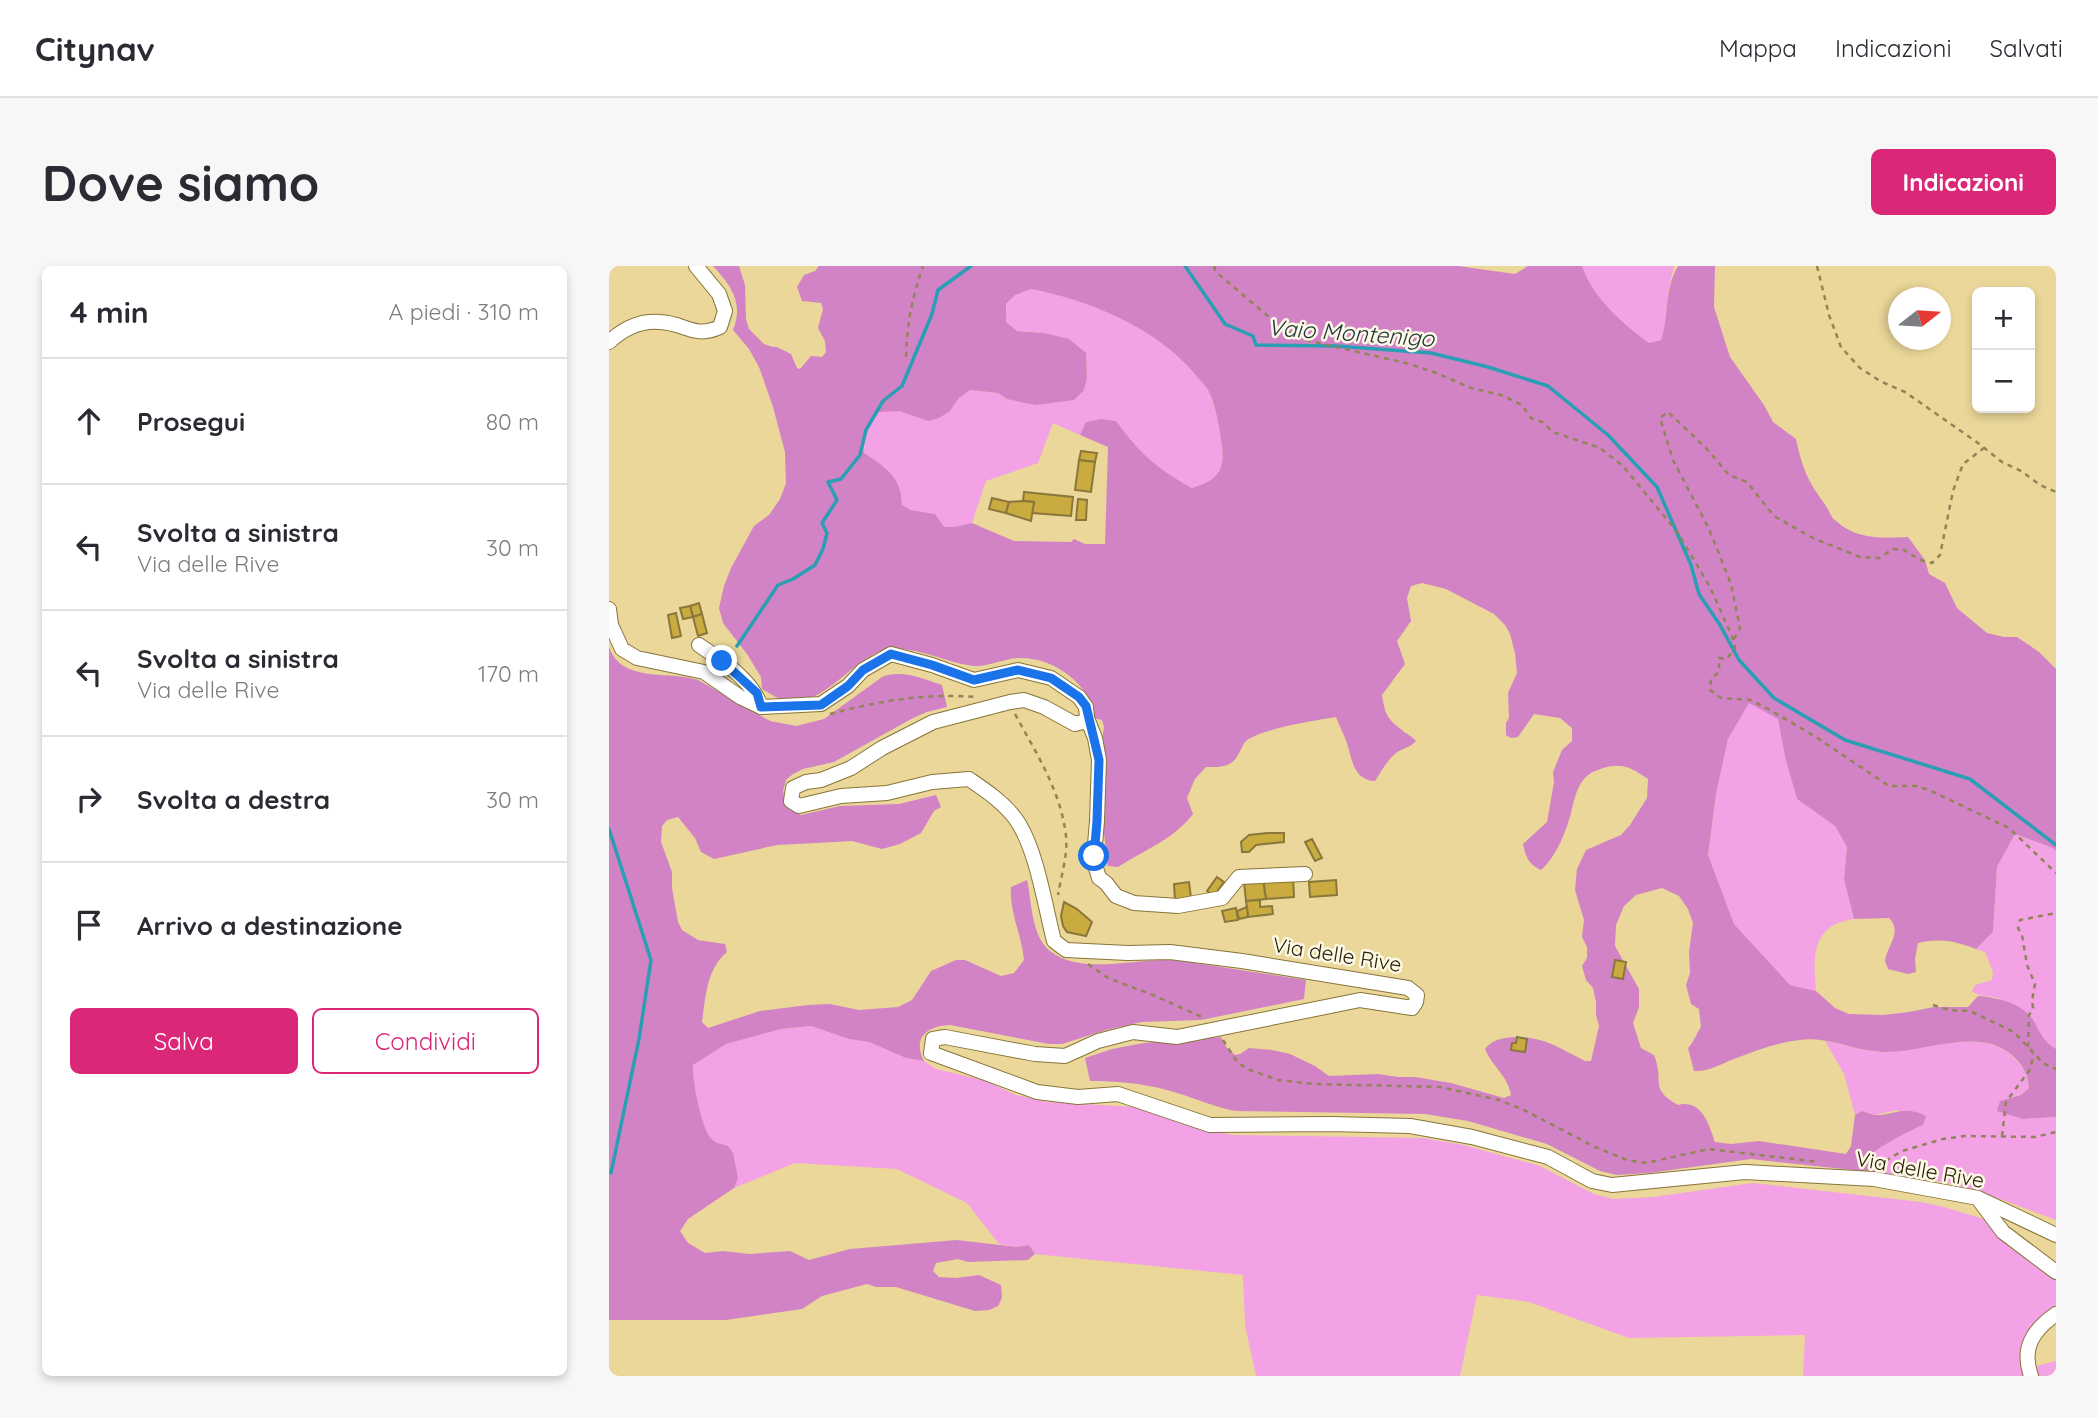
<!DOCTYPE html>
<html lang="it">
<meta charset="utf-8">
<style>
:root{--surface:#fff;--page:#f7f7f7;--text:#2b2b33;--muted:#7c7c81;--line:#e1e1e2;--accent:#db2777}
body{margin:0;font-family:Quicksand,sans-serif;background:var(--page);color:var(--text)}
.controls{position:absolute;right:21px;top:21px;display:grid;overflow:hidden;border-radius:10px;box-shadow:0 4px 10px #0003}
.controls button{width:63px;height:63px;display:grid;place-items:center;padding:0;border:0;border-bottom:2px solid var(--line);background:var(--surface);color:var(--text);font:35px sans-serif}
.compass{position:absolute;left:1279px;top:21px;width:63px;height:63px;border-radius:50%;background:var(--surface);box-shadow:0 4px 10px #0003;rotate:73deg}
.stop{position:absolute;width:21px;height:21px;margin:-16px;border:5px solid #1a73e8;border-radius:50%;background:#fff}
.stop.end{background:#1a73e8;border-color:#fff;box-shadow:0 2px 7px #0008}
.list{margin:0;padding:0;list-style:none}
h2{display:flex;justify-content:space-between;align-items:center;height:91px;margin:0;padding:0 28px;font-size:30px}
h2 small{font-size:23px;font-weight:400;color:var(--muted)}
.list li{display:grid;grid-template-columns:46px 1fr auto;gap:21px;align-items:center;box-sizing:border-box;height:126px;padding:0 28px;border-top:2px solid var(--line)}
.list b{display:block;font-size:26px;white-space:nowrap}
.list p{margin:0;font-size:23px;white-space:nowrap;color:var(--muted)}
.list em{font-size:23px;font-style:normal;color:var(--muted)}
.actions{display:flex;gap:14px;padding:21px 28px}
.actions a{flex:1;padding:16px 0;border:2px solid var(--accent);border-radius:10px;text-align:center;font-size:24px;color:var(--accent)}
.actions .main{background:var(--accent);color:#fff}
.icon{flex:none;width:38px;height:38px;fill:none;stroke:currentColor;stroke-width:2;stroke-linecap:round;stroke-linejoin:round}
.map{position:relative;flex:none;width:1447px;height:1110px;overflow:hidden;border-radius:10px}
header{display:flex;align-items:center;gap:42px;box-sizing:border-box;height:98px;padding:0 35px;background:var(--surface);border-bottom:2px solid var(--line)}
header strong{font-size:33px}
nav{display:flex;gap:38px;margin-inline-start:auto;font-size:24px}
.intro{display:flex;align-items:center;justify-content:space-between;box-sizing:border-box;height:168px;padding:0 42px}
h1{margin:0;font-size:49px}
.button{padding:18px 32px;border-radius:10px;background:var(--accent);color:#fff;font-size:24px;font-weight:700}
main{display:flex;gap:42px;padding:0 42px}
aside{flex:1;background:var(--surface);border-radius:10px;box-shadow:0 4px 10px #0003}
.map>svg:first-child{display:block}
.green{fill:#f3a2e5}
.forest{fill:#d283c5;fill-rule:evenodd}
.lines{fill:none;stroke-linecap:round;stroke-linejoin:round}
.stream{stroke:#2a9eb3;stroke-width:3.5}
.building{fill:#c9ab40;stroke:#89773b;stroke-width:2}
.minor-casing{stroke:#877539;stroke-width:16}
.path{stroke:#918457;stroke-width:2.5;stroke-dasharray:5 5;stroke-linecap:butt}
.minor{stroke:#fff;stroke-width:14}
.route{stroke:#1a73e8;stroke-width:9}
.labels{text-anchor:middle;stroke-width:5;stroke-linejoin:round;paint-order:stroke}
.street-label{font-size:21px;fill:#292209;stroke:#fef9e6}
.water-label{font-size:23px;font-style:italic;fill:#20393e;stroke:#fef9e6}
</style>
<header>
<strong>Citynav</strong>
<nav><a>Mappa</a><a>Indicazioni</a><a>Salvati</a></nav>
</header>
<div class="intro"><h1>Dove siamo</h1><a class="button">Indicazioni</a></div>
<main>
<aside>
<h2>4 min<small>A piedi · 310 m</small></h2>
<ul class="list">
<li><svg class="icon" aria-label="ahead" viewBox="0 0 24 24"><path d="M12 20V5M6 11l6-6 6 6"/></svg><div><b>Prosegui</b></div><em>80 m</em></li>
<li><svg class="icon" aria-label="left" viewBox="0 0 24 24"><path d="M17 20v-9H6M10 6l-5 5 5 5"/></svg><div><b>Svolta a sinistra</b><p>Via delle Rive</p></div><em>30 m</em></li>
<li><svg class="icon" aria-label="left" viewBox="0 0 24 24"><path d="M17 20v-9H6M10 6l-5 5 5 5"/></svg><div><b>Svolta a sinistra</b><p>Via delle Rive</p></div><em>170 m</em></li>
<li><svg class="icon" aria-label="right" viewBox="0 0 24 24"><path d="M7 20v-9h11M14 6l5 5-5 5"/></svg><div><b>Svolta a destra</b></div><em>30 m</em></li>
<li><svg class="icon" aria-label="arrive" viewBox="0 0 24 24"><path d="M6 21V4h12l-3 4 3 4H6"/></svg><div><b>Arrivo a destinazione</b></div></li>
</ul>
<div class="actions"><a class="main">Salva</a><a>Condividi</a></div>
</aside>
<div class="map">
<svg width="1447" height="1110" viewBox="0 0 1447 1110">
<rect width="100%" height="100%" fill="#ead799"/>
<!-- green -->
<g class="green">
<path d="M973,0H1065L1059,25L1056,62L1052,74L1040,77C1013,57 985,33 973,0Z"/>
<path d="M422,23C480,34 547,62 585,107C589,112 596,118 599,124C607,140 611,163 613,181C616,207 606,215 583,222L558,207L538,193L522,176L478,156L471,169L444,157L429,197L377,215L363,257L345,261H334L326,248L302,244L293,239C293,212 276,201 255,187C252,168 256,159 269,145H290L319,155L341,145L350,132L361,124L389,127L398,133L475,124L478,112L477,87L435,67L408,65L397,56V39L405,29Z"/>
<path d="M1140,436L1169,453L1176,491L1188,533L1226,560L1238,581L1235,613L1245,653C1202,659 1204,691 1207,725L1181,719L1125,658L1099,589L1107,528L1119,473Z"/>
<path d="M1406,568L1444,582L1447,585V783C1432,775 1432,761 1422,754C1414,747 1400,736 1389,732C1380,729 1372,732 1363,725L1366,719L1383,714L1384,706L1376,686L1367,683L1384,666L1388,601Z"/>
<path d="M202,760L240,773L260,776L297,792L315,795L327,803L374,814L407,829L438,836L526,841L602,865L625,869L814,872L855,879L931,900L985,928L1005,933L1044,931L1144,917L1312,936L1335,941L1388,957L1447,1004V1045L1425,1060L1423,1101L1447,1095V1110H1194L1196,1069L1020,1072L920,1036L868,1029L851,1110H647L636,1059L634,1009L426,988L420,979L408,981L390,978L358,937L288,903L186,897L125,922L129,911L119,880C112,878 105,877 100,870C92,857 83,814 84,799L117,778L172,763Z"/>
<path d="M1216,775C1237,778 1257,787 1279,786C1318,785 1377,759 1407,794C1416,803 1419,809 1420,822L1412,829L1392,835L1414,853L1447,851V954L1394,934L1340,917L1262,906C1262,900 1261,893 1264,888C1267,882 1306,862 1314,859L1288,844L1266,849L1253,845L1246,849L1235,808Z"/>
</g>
<!-- forest -->
<g class="forest">
<path d="M104,0H130L136,19L137,53L140,63L155,78L164,81H168L182,88L188,102L191,103L202,90L213,91L217,86L216,75L209,62L214,43L212,37L193,35L188,21L195,9L206,5L210,0H849L906,8L919,0H973C985,33 1013,57 1040,77L1052,74C1061,48 1054,25 1069,0H1106L1105,41L1121,91L1155,139L1164,156L1187,173C1193,201 1198,214 1215,237C1220,243 1221,251 1227,255C1248,274 1273,272 1299,271L1316,294L1320,308L1336,317L1348,342L1378,367L1395,371H1408L1430,386L1447,403V585L1444,582L1406,568L1388,601L1384,666L1367,683C1345,675 1333,672 1309,677L1306,693L1307,706L1299,708L1279,703L1276,695C1278,679 1294,666 1280,652L1245,653L1235,613L1238,581L1226,560L1188,533L1176,491L1169,453L1140,437L1119,473L1107,528L1099,589L1125,658L1181,719L1207,725L1226,742L1240,748L1274,749L1300,746L1325,741H1359L1369,730C1391,732 1414,737 1426,757C1432,768 1436,777 1447,783V851L1414,853L1388,845L1391,835L1412,829L1420,822C1419,810 1416,803 1408,794C1375,757 1317,787 1275,786C1247,786 1220,770 1191,774C1169,776 1146,785 1125,793C1111,798 1100,806 1085,805L1079,782C1085,776 1087,768 1092,761L1090,743L1082,738L1077,719L1081,707L1080,686L1084,657L1079,643L1070,630L1053,622L1027,629L1015,640L1007,659L1006,680L1030,723V741L1024,757L1032,782L1045,789C1056,816 1039,822 1069,839C1093,833 1100,859 1106,876L1122,878L1150,875L1237,888L1242,880L1246,849L1253,845C1257,846 1261,848 1265,849C1283,850 1295,838 1317,850L1314,859C1306,862 1267,882 1264,888C1261,893 1262,900 1262,906L1142,893L1040,907L1008,909L991,905L938,878L859,855L816,848L626,845C602,840 581,830 558,824C532,817 507,815 481,815L476,792L503,783L535,777L612,771L618,782L626,789L631,788L640,782L663,784L681,788L706,800L720,810L769,808L789,811H806L842,817L895,832L902,829C899,810 883,800 876,783C888,766 922,770 940,777C952,782 964,789 976,795H982L990,760L987,749V736L984,722L977,714L973,700L978,692V681L973,671L975,654L966,624L968,603L977,584L1012,569L1021,559L1038,532L1039,513C1023,502 1014,496 994,502C989,504 984,505 979,509C968,518 965,534 962,547C957,566 947,591 932,604C919,598 917,591 914,578L938,556L945,516L944,506L953,484L963,475V462L951,452L925,448L909,471L902,472L897,469V457L900,452L899,427L908,407L906,387L901,368L896,359L885,348L837,323L813,317L802,320L798,332L802,355L788,375L796,398L773,429C776,448 778,453 793,464C798,469 802,469 807,475C801,482 794,482 787,487C778,494 772,506 766,515C744,514 743,493 738,477C735,468 730,460 727,451C708,454 651,463 637,475C634,478 632,484 629,489C622,502 610,501 597,501L586,513L578,532L584,548C564,574 535,584 509,601L499,600L494,559L493,475L495,461L493,454L485,452C482,418 445,392 412,392C396,392 380,401 365,400C335,397 305,378 275,384C264,387 256,394 247,400C229,414 207,437 182,435C171,435 162,428 153,423L152,411L138,388L114,357L110,342L115,320L122,302L145,260L160,249L171,233L177,217L176,186L164,141L150,101L140,83L124,64C135,38 122,19 104,0ZM422,23C480,34 547,62 585,107C589,113 596,118 599,124C607,139 611,164 613,181C616,207 606,215 583,222C546,201 532,189 507,155L492,153L477,156L471,169L499,181L496,278H476L465,273L462,276L405,275L363,257L345,261H335L326,248L302,244L293,239C293,211 276,201 255,187C252,168 256,159 269,146L290,145L319,155L330,152L341,145L350,132L361,124L389,127L398,133L426,139L465,134L475,124L478,112L477,87L460,73L435,67L408,65L397,56V38L406,29Z"/>
<path d="M0,381C13,418 60,404 89,414L161,455L187,460L215,453L273,411C293,403 314,413 333,419L338,441L318,446L304,452L225,496L194,503L184,508L177,514L174,525L177,537L182,544L192,549L231,540L290,538L327,529L332,541L325,545L312,567L291,578L273,583L243,575L189,578L168,579L105,593L92,586L86,572L69,551L58,554L53,560L52,576L63,606V622L69,656L73,664L89,674L116,678L118,686C97,704 97,730 93,756L99,762L151,745L199,739L221,738L250,744L289,741L303,734L322,705L347,694H356L392,710L405,707L415,694C413,670 400,645 402,621L418,614C423,636 422,670 441,685C471,709 523,693 558,694C574,694 590,698 606,700C636,705 667,709 697,714L695,733L592,754L533,756L497,764L453,778H440L341,759C318,760 303,772 315,795L297,792L260,776L240,773L202,760L172,763L117,778L84,799C83,814 92,857 100,870C105,877 112,878 119,880L124,887L129,912L125,922L79,953L71,965L79,977L96,987L114,985L140,988L181,985L200,994L241,983L348,974L408,981L420,979L426,988L419,994L359,996L349,993L327,997L324,1005L330,1011L347,1012L370,1009L392,1019L393,1032L389,1040L380,1044L366,1045L287,1021H267L258,1018L213,1030L193,1043L117,1054H0Z"/>
</g>
<g class="lines">
<!-- stream -->
<g class="stream">
<path d="M576,0L616,58L644,70L647,79L727,80L822,87L879,101L939,120L999,169L1048,221L1082,299L1090,328L1111,359L1130,394L1165,432L1236,474L1361,513L1447,579"/>
<path d="M128,380L169,319L184,313L206,299L214,283L218,267L213,257L228,234L219,216L232,213L251,189L257,164L274,135L293,120L323,48L329,24L362,0"/>
<path d="M0,563L42,694L30,773L2,907"/>
</g>
</g>
<!-- building -->
<g class="building">
<path d="M472,185L488,187L486,196L470,194Z"/>
<path d="M470,194L486,196L482,226L466,224Z"/>
<path d="M415,226L464,231L462,250L423,247L425,236L414,235Z"/>
<path d="M383,232L400,236L397,247L380,243Z"/>
<path d="M469,233L478,234L477,254H467Z"/>
<path d="M414,235L425,236L422,255L397,247L400,236Z"/>
<path d="M90,337L93,348L84,351L81,340Z"/>
<path d="M81,340L84,351L74,353L71,342Z"/>
<path d="M67,347L72,370L63,372L59,349Z"/>
<path d="M93,348L98,367L89,370L84,351Z"/>
<path d="M658,567H675V576L647,579L640,586H633L632,576L640,569Z"/>
<path d="M703,573L713,592L706,595L696,576Z"/>
<path d="M608,611L615,616L605,630L598,625Z"/>
<path d="M684,611L685,631L657,633L654,614Z"/>
<path d="M654,614L657,633L637,635L635,616Z"/>
<path d="M727,614L728,629L701,631L700,616Z"/>
<path d="M580,616L582,632L566,634L565,618Z"/>
<path d="M651,634V641L663,640L664,648L639,651L637,635Z"/>
<path d="M455,636L468,643L483,656L477,670L458,666L454,660L452,650Z"/>
<path d="M638,641L639,651L630,653L628,645Z"/>
<path d="M627,642L629,654L616,656L613,645Z"/>
<path d="M1006,694L1017,696L1014,713L1003,711Z"/>
<path d="M908,771L918,773L916,786L902,784L903,777H907Z"/>
</g>
<g class="lines">
<defs>
<g id="minor">
<path d="M0,76C14,63 31,54 51,56C76,57 85,73 111,61L116,45L110,28L87,0"/>
<path d="M0,343L2,359L13,383L28,392L95,406L131,431L152,441L212,438L239,420L254,404L282,388L323,399L365,414L409,404L442,412L470,431L477,441L478,452L474,456L466,458L435,441L415,434L401,436L324,456L273,482L242,502L212,514L197,516L184,522L182,535L190,540L232,530L278,527L323,516L360,513C376,524 394,536 406,552C427,580 436,640 445,675L457,684L519,687L561,686L633,695L799,722L808,729L807,736L803,742L751,734L568,771L524,766L489,775L456,790L426,788L336,771L324,773L322,787L428,826L469,831L509,828L601,859L722,858L801,860L863,871L939,891L983,915L1003,919L1136,906L1265,913L1369,932L1447,969"/>
<path d="M90,379C113,395 144,414 152,441"/>
<path d="M478,452L486,472L490,494L488,555L485,590L487,602L490,612L497,617L507,630L525,637L569,640L613,632L630,611L696,608"/>
<path d="M1370,934L1394,966L1447,1006"/>
<path d="M1422,1110C1412,1082 1424,1064 1447,1048"/>
</g>
</defs>
<!-- minor casing -->
<use href="#minor" class="minor-casing"/>
<!-- path -->
<g class="path">
<path d="M605,0L607,6L673,62L692,73L801,98L830,108L862,122L892,129L913,139L922,152L933,156L944,166L991,182L1014,200L1069,267L1101,321L1125,375L1126,383L1117,393L1110,392V406L1102,413L1101,424L1112,432L1142,434L1161,444L1207,471L1280,520H1307L1320,524L1400,562L1447,607"/>
<path d="M1208,0L1220,49L1232,81L1251,102L1271,115L1296,126L1369,177L1393,196L1412,205L1431,219L1447,226"/>
<path d="M297,91C298,57 303,32 314,0"/>
<path d="M1125,373L1131,362L1122,318L1100,263L1064,194L1051,152L1059,146L1097,182L1120,209L1138,216L1165,250L1204,272L1251,291L1270,292L1284,283L1295,284L1311,294L1323,297L1331,289L1344,225L1354,198L1375,182"/>
<path d="M221,448C269,435 317,427 367,431"/>
<path d="M406,448C427,487 452,525 457,570C459,589 452,610 449,629"/>
<path d="M479,698L499,712L544,729L593,751"/>
<path d="M1324,739L1340,744L1361,745L1405,766L1434,797L1447,803"/>
<path d="M614,774L629,797L641,804L669,814L705,818L831,821L890,834L915,844L986,881L1018,894L1037,897L1100,883L1210,896"/>
<path d="M1419,781L1420,749L1424,742L1423,735L1426,718L1418,699L1413,669L1409,662L1411,654L1447,647"/>
<path d="M1393,870L1397,836L1422,802L1424,788"/>
<path d="M1268,900L1293,885L1334,873L1356,870L1426,871L1447,866"/>
</g>
<!-- minor -->
<use href="#minor" class="minor"/>
</g>
<g class="lines">
<!-- route -->
<path class="route" d="M113,395L148,427L152,441L212,439L239,420L254,404L282,388L323,399L365,414L409,404L442,412L470,431L477,440L490,494L488,555L485,590"/>
</g>
<g class="labels">
<!-- street labels -->
<g class="street-label">
<text transform="translate(728 689) rotate(9)" y="7">Via delle Rive</text>
<text transform="translate(1311 904) rotate(10)" y="7">Via delle Rive</text>
</g>
<!-- water labels -->
<g class="water-label">
<text transform="translate(742 67) rotate(4)" y="8">Vaio Montenigo</text>
</g>
</g>
</svg>
<div class="controls">
<button>+</button>
<button>−</button>
</div>
<svg class="compass" viewBox="-18 -18 36 36"><path d="M0-13l5 13h-10z" fill="#e53935"/><path d="M0 13l5-13h-10z" fill="#7c7c81"/></svg>
<div class="stop" style="left:485px;top:590px"></div>
<div class="stop end" style="left:113px;top:395px"></div>
</div>
</main>
